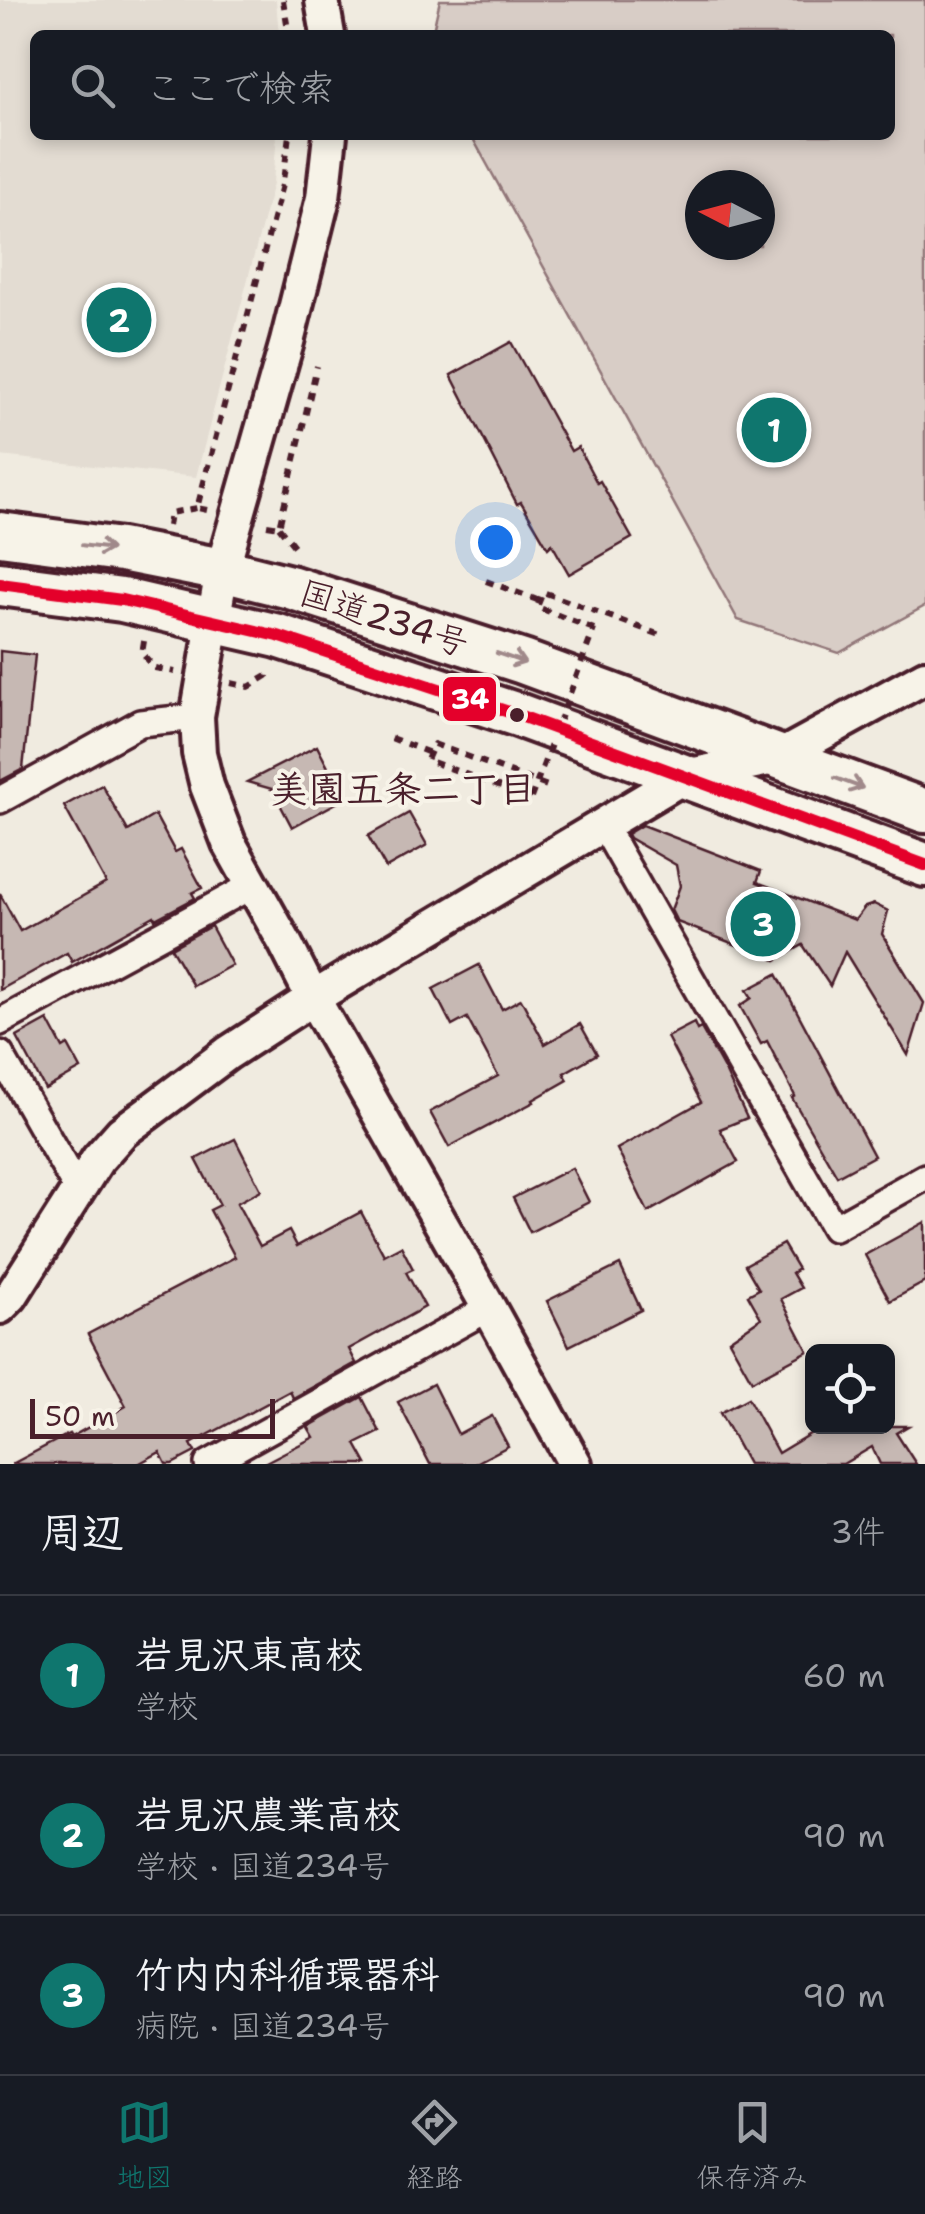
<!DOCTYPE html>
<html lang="ja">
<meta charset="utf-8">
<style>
:root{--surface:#171b24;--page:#20242c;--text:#f1f3f6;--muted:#9ea1a6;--line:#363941;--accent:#0f766e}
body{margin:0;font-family:"Shantell Sans","Klee One",sans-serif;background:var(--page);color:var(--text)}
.controls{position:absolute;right:30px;bottom:30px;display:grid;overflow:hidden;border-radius:15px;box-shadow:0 5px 15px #0003}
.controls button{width:90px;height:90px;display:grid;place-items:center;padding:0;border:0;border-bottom:2px solid var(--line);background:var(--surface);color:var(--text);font:50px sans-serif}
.compass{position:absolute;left:685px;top:170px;width:90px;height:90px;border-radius:50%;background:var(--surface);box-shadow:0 5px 15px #0003;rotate:276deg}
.scale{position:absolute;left:30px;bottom:25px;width:245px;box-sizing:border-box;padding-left:10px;border:5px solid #4a1f2b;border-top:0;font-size:28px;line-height:35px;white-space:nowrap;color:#4a1f2b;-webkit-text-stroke:8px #f7f3e8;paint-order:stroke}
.you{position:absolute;left:495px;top:542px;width:35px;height:35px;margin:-25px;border:8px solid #fff;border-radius:50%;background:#1a73e8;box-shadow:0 0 0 15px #1a73e833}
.badge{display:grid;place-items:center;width:65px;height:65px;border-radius:50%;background:var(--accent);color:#fff;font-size:32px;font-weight:700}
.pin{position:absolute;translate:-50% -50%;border:5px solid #fff;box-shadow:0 2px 10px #0006}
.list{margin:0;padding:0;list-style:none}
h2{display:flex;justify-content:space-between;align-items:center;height:130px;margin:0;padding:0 40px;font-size:42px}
h2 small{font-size:32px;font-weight:400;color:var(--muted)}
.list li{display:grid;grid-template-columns:65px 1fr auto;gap:30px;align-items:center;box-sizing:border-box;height:160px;padding:0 40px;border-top:2px solid var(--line)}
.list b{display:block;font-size:38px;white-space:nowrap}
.list p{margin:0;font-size:32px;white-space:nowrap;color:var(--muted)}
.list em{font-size:32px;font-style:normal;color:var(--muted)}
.icon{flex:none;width:55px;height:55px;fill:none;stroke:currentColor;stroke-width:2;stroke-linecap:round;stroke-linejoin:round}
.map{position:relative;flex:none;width:925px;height:1464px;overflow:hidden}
.search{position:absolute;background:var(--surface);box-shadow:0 5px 15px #0003;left:30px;right:30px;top:30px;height:110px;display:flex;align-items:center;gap:25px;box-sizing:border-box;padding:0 35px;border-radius:15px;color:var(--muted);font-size:38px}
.sheet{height:610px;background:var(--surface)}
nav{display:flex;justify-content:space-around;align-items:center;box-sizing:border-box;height:140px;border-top:2px solid var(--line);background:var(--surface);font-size:28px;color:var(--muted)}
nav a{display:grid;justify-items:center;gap:5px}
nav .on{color:var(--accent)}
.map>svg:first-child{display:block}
.built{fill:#e3dcd2}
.green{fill:#d8cdc6;stroke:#917678;stroke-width:2.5;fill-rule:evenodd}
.building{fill:#c6b8b3;stroke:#4a1f2b;stroke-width:2.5}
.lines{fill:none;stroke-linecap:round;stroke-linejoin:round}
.minor-casing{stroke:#4a1f2b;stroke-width:32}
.tertiary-casing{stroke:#4a1f2b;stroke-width:40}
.trunk-casing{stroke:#4a1f2b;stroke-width:50}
.path{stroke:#4a1f2b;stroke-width:6;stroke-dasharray:8 8;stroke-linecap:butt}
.minor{stroke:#f7f3e8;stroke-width:25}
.tertiary{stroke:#f7f3e8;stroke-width:32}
.trunk{stroke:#f7f3e8;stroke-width:42}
.path-bridge{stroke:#4a1f2b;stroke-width:6;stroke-dasharray:8 8;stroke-linecap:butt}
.bus-1-casing{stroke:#f7f3e8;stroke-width:20}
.bus-1{stroke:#e4002b;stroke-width:12}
.oneway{stroke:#a0898a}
.bus-dot{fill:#4a1f2b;stroke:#f7f3e8;stroke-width:4}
.labels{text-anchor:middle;stroke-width:8;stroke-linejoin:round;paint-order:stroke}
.street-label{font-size:35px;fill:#4a1f2b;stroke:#f7f3e8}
.neighbourhood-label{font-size:38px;font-weight:bold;fill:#4a1f2b;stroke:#f7f3e8}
.line-badge{stroke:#f7f3e8;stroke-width:4}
.badge-label{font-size:28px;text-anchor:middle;font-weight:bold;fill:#fff}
</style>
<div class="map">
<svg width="925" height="1464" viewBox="0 0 925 1464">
<rect width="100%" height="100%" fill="#f0ebe0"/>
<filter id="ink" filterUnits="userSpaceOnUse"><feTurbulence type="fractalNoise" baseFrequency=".01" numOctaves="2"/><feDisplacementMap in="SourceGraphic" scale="20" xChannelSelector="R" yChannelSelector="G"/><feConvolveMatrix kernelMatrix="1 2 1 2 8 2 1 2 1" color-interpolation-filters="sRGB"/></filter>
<g filter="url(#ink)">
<!-- built -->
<path class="built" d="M0,0H276L279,35H35V135H277L273,183L196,477L0,456Z"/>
<!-- green -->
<path class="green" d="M440,0H925V606L839,653L738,620L471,135H890V35H432ZM700,185H760V245H700Z"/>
<!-- building -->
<g class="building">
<path d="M511,342L571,451L578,447L597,483L600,481L632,538L569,574L552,544L548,548L521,502L517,504L451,375Z"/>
<path d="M0,651L35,655L23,769L0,781Z"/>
<path d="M317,746L335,781L331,783L340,801L292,827L272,789L247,782Z"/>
<path d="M102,785L128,831L155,815L175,852L181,849L202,888L192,893L195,898L155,919L154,916L72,962L67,953L0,990V894L20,931L106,883L64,806Z"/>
<path d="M409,813L427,845L386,868L368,836Z"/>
<path d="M642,825L761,871L757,882L855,920L865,907L874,904L888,911L882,934L924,1003L908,1055L845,952L830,986L803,945L776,960L677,922L671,910L680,886L676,865L629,838L627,834Z"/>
<path d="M211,926L232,965L193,986L171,948Z"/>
<path d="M479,965L502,1009L521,999L545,1044L580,1024L597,1054L564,1073L568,1080L533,1100L534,1102L449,1147L430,1112L498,1076L467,1018L452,1026L433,989Z"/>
<path d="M777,974L874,1156L837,1176L792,1098L795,1096L767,1041L761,1044L740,1006L752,998L747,990Z"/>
<path d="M48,1020L63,1048L68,1045L81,1069L45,1089L17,1037Z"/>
<path d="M694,1023L697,1030L701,1028L725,1071L747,1118L720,1129L738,1162L648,1212L617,1149L701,1102L667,1037Z"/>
<path d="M235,1139L261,1190L237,1203L260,1246L289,1231L297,1246L361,1212L384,1255L401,1246L413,1269L406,1272L425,1307L349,1349L356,1363L293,1398L290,1391L191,1444L195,1452L172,1464H166L160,1452L138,1464H12L69,1434L71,1437L126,1406L88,1334L235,1257L210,1210L220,1205L196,1159Z"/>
<path d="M572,1168L589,1202L530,1232L513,1198Z"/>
<path d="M925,1222V1282L890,1301L865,1255Z"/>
<path d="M783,1244L798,1269L792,1273L801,1288L781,1299L808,1351L752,1381L729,1340L761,1318L748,1295L759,1289L745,1265Z"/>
<path d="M620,1265L641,1310L569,1346L547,1301Z"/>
<path d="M433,1384L458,1434L492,1416L508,1446L474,1464H430L398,1402Z"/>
<path d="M362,1397L380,1432L356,1444L367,1464H262L314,1437L308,1427Z"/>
<path d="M748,1398L778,1453L823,1426H908L896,1433L916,1464H880L872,1447L843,1464H748L720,1413Z"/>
</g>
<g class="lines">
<defs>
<g id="minor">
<path d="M0,800L140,723L197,717"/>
<path d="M603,825L834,1228L925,1177"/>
<path d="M0,1022L253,885"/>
<path d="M0,1054L77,1189"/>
<path d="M208,1464L489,1308"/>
</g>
<g id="tertiary">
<path d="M322,0L328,35"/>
<path d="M330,135L323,198L287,342L222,570L197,717L199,753L207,786L229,843L285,943L313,998L489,1308L575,1464"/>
<path d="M0,1307L11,1296L98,1159L122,1132L228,1053L313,998L685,776L779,757L925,677"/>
</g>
<g id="trunk">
<path d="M0,534L121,550L222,570L290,587L523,662L925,811"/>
<path d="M0,584L122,600L278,636L518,715L925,865"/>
</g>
</defs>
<!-- minor casing -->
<use href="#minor" class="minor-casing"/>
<!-- tertiary casing -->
<use href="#tertiary" class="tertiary-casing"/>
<!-- trunk casing -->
<use href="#trunk" class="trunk-casing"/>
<!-- path -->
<g class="path">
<path d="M283,0L289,35"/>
<path d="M207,510L197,508L283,181L289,135"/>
<path d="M267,525L279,527L317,366"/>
<path d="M168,526L170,513L197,508"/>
<path d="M279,527L297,550"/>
<path d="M486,581L540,601"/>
<path d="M594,629L537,607L543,592L663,636"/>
<path d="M144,641L142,653L155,668L175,672"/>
<path d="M231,683L249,687L267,676L269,668"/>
<path d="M391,738L430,753"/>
<path d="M531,798L427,760L434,744L550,787"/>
</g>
<!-- minor -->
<use href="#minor" class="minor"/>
<!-- tertiary -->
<use href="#tertiary" class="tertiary"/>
<!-- trunk -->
<use href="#trunk" class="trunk"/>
<!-- path-bridge -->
<path class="path-bridge" d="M531,798L594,629"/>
<defs>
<path id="bus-1" d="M0,584L122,600L278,636L518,715L925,865"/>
</defs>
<!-- bus-1 casing -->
<use href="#bus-1" class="bus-1-casing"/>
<!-- bus-1 -->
<use href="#bus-1" class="bus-1"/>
</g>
<!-- one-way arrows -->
<defs><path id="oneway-shaft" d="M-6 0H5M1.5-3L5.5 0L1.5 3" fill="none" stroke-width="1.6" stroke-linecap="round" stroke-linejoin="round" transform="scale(2.5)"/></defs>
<g class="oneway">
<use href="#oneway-shaft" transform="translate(97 547) rotate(7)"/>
<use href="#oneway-shaft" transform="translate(511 658) rotate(19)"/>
<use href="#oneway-shaft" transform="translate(849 783) rotate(20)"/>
</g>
</g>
<!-- markers -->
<circle class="bus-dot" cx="517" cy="715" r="9"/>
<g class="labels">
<!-- street labels -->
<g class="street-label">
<text transform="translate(384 618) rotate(18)" y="12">国道234号</text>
</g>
<!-- neighbourhood labels -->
<g class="neighbourhood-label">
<text x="403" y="802">美園五条二丁目</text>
</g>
</g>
<rect class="line-badge" x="441" y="675" width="57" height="48" rx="10" fill="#e4002b"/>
<g class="badge-label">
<text x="470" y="709">34</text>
</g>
</svg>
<div class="controls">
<button><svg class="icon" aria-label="locate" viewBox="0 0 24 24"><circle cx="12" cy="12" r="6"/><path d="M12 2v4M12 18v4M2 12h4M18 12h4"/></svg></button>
</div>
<svg class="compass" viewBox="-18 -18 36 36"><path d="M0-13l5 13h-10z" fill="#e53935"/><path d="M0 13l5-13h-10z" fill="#9ea1a6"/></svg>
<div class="scale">50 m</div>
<div class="you"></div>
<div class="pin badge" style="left:774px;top:430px">1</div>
<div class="pin badge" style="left:119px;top:320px">2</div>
<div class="pin badge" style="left:763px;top:924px">3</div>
<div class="search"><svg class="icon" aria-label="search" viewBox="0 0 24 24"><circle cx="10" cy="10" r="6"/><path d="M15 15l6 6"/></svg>ここで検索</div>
</div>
<section class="sheet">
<h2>周辺<small>3件</small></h2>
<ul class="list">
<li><span class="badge">1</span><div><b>岩見沢東高校</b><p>学校</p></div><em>60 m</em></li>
<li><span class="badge">2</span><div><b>岩見沢農業高校</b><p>学校 · 国道234号</p></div><em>90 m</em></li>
<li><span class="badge">3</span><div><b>竹内内科循環器科</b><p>病院 · 国道234号</p></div><em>90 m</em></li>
</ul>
</section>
<nav>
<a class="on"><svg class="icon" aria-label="map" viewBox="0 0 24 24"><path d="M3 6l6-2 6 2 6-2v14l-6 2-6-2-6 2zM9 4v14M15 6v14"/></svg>地図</a>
<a><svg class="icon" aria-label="directions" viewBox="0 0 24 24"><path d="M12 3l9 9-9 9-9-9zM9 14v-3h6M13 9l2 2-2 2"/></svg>経路</a>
<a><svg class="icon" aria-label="saved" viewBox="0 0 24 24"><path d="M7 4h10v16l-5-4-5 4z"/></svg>保存済み</a>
</nav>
